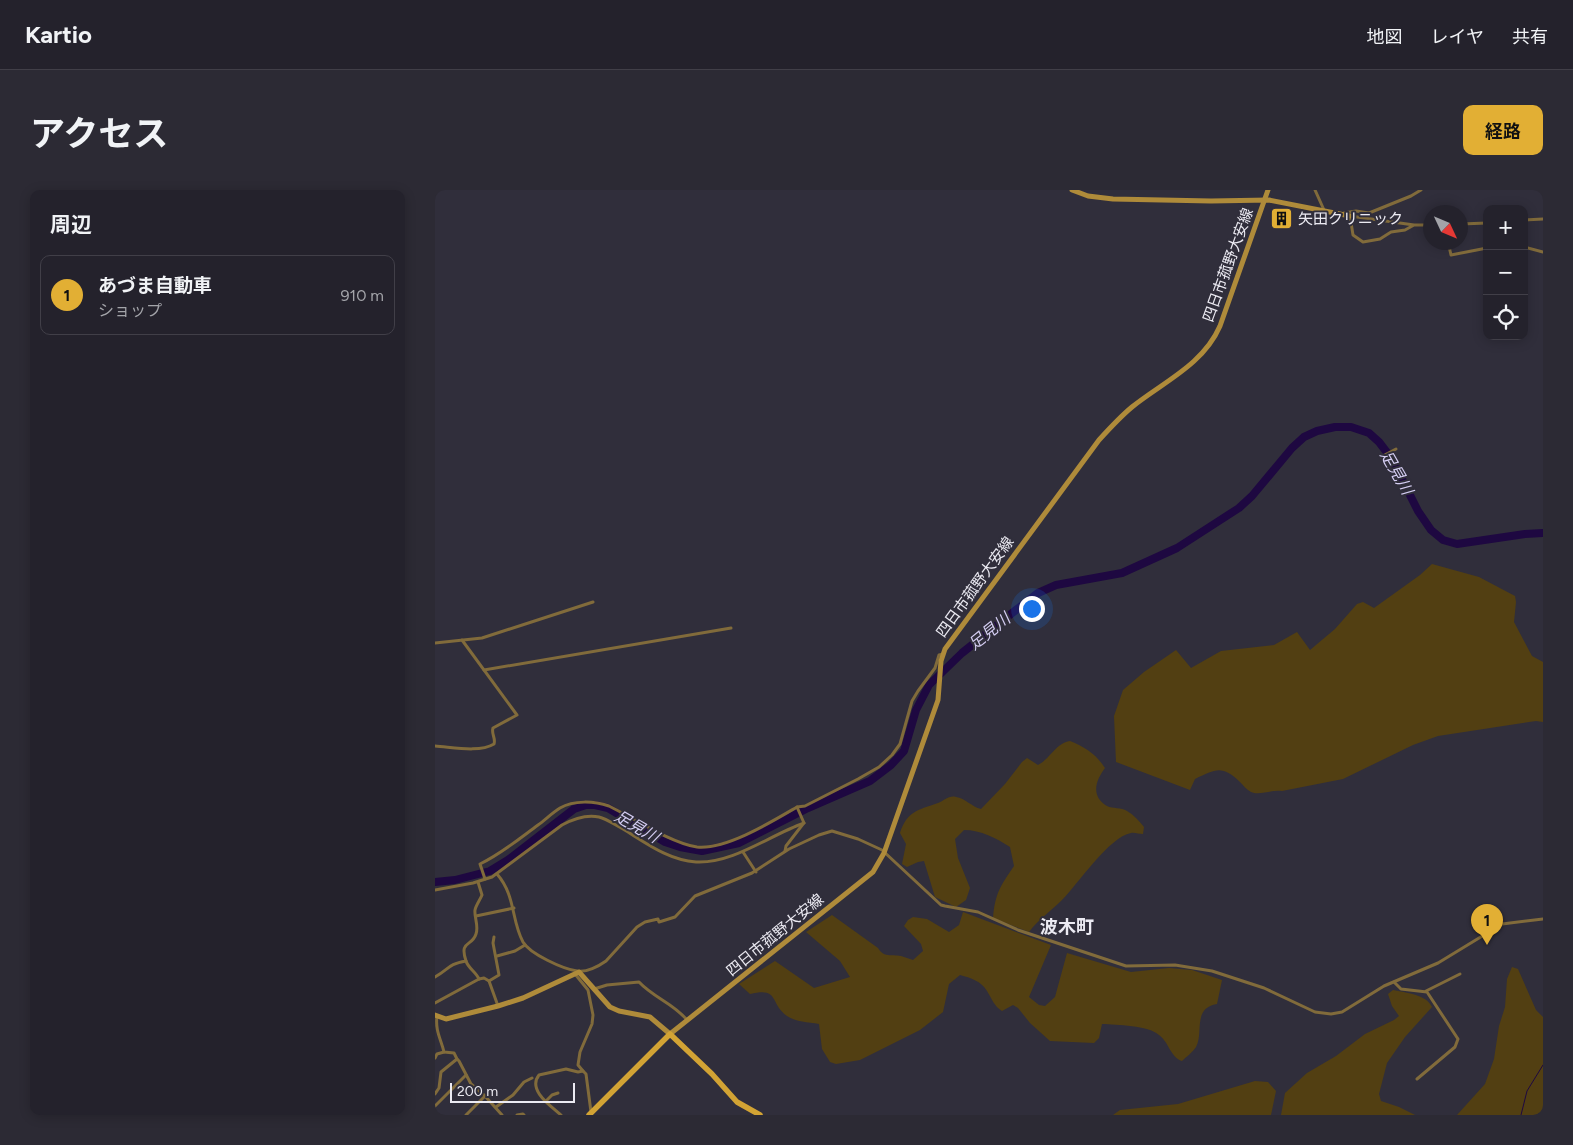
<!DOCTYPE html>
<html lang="ja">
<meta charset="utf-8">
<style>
:root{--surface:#24222c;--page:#2c2a34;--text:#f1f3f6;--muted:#a3a4a9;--line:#413f48;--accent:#e2af34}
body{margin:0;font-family:Figtree,"Noto Sans JP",sans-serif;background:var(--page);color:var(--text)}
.controls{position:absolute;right:15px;top:15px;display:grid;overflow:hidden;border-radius:10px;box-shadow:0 2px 12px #0003}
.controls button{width:45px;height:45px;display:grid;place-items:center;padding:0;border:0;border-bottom:1px solid var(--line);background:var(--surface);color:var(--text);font:25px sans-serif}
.compass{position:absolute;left:988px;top:15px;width:45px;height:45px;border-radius:50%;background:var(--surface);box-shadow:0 2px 12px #0003;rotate:134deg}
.scale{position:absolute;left:15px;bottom:12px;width:125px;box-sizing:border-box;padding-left:5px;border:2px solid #ebeaf2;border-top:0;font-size:14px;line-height:18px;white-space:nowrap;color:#ebeaf2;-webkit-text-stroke:4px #302e3b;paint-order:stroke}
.you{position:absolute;left:596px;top:418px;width:18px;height:18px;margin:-12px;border:4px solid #fff;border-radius:50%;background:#1a73e8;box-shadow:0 0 0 8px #1a73e833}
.badge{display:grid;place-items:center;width:32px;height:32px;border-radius:50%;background:var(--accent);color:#111;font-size:16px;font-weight:700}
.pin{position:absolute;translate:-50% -41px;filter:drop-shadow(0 1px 2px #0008)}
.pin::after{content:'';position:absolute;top:26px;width:18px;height:15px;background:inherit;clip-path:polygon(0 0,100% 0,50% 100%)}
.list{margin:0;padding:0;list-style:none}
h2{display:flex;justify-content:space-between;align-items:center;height:65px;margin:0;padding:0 20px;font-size:21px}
h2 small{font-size:16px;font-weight:400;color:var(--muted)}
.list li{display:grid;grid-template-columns:32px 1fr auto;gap:15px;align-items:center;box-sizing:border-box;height:80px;margin:0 10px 10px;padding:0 10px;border:1px solid var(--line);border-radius:10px}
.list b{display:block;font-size:19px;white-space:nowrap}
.list p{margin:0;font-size:16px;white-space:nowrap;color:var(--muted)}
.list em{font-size:16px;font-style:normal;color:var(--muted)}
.icon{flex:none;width:28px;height:28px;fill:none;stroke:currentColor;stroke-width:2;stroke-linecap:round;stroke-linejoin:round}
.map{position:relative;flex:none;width:1108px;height:925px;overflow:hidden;border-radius:10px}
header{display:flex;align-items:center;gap:30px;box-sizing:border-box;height:70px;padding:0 25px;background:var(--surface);border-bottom:1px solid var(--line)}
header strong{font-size:24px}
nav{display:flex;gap:28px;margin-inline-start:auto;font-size:18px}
.intro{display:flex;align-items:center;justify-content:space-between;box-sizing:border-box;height:120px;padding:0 30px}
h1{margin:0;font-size:35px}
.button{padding:12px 22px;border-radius:10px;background:var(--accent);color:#111;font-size:18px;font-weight:700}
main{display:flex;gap:30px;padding:0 30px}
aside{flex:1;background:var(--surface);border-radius:10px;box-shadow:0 2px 12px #0003}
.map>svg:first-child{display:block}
.green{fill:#523f12}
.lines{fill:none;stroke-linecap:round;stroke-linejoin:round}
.stream{stroke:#1e0841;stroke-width:1}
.river{stroke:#1e0841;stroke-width:8}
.street{stroke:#816b3b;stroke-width:3}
.secondary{stroke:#af8b3a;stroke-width:5}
.primary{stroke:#d2a334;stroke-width:5.5}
.labels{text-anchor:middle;stroke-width:4;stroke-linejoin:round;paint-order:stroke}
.poi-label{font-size:15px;fill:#ebeaf2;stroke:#302e3b;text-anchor:start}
.street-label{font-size:15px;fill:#ebeaf2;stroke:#302e3b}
.water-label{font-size:16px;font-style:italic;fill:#d5cef3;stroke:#302e3b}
.quarter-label{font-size:18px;font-weight:bold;fill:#ebeaf2;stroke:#302e3b}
</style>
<header>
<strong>Kartio</strong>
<nav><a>地図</a><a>レイヤ</a><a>共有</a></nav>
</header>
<div class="intro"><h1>アクセス</h1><a class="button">経路</a></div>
<main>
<aside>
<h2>周辺<small></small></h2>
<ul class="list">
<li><span class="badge">1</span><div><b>あづま自動車</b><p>ショップ</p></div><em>910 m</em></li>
</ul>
</aside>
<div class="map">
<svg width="1108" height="925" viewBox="0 0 1108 925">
<rect width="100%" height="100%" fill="#302e3b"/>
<!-- green -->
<g class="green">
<path d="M997,374L1044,387L1080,406L1081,412L1079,432L1097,466L1108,472V532L1101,531L1003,546L978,555L908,589L847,601C837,599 825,606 816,602C812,600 808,595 805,592C787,575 781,579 760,589L755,600L681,572L679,526L688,500L709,482L741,460L756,478L786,461L839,455L862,442L875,460L900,439L922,414L928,412L939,418L985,385Z"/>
<path d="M635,551C650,557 661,564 670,578C661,590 655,606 672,616C678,619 686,617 692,621C699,625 704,631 709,637L708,644C704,644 699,642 696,643C674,647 643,694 627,710C616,721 604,729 594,742L558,728C560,703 566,695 579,676L575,657C561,648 546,640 529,640L520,649L523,668L535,698L531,710L521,717L500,707L489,671L483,672L472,677L467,674L471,654L465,643C472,621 483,620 503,613C509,611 514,605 521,607C530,608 537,617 546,619L570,594L587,572L592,568L603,575C615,569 621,553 635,551Z"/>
<path d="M528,722L616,755L594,807L604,815L610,816L620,807L632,763L696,782L734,778L757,780L787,790L782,814C757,818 769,843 761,857C758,862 751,867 747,871C735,867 734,852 724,845C713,835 682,835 667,834L664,848L659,853L615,851L595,833L583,818L578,815L567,821C559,816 557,809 552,801C546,791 536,788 525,785L514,794L508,822L485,840L425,870L401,874L395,872L387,859L384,834C373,832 361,832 352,826C334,813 345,797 315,804L304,794L340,771L379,798L415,787L405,771L371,742L397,725L443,758C449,768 456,764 466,766C470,767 474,769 478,770L488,761L486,754L469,736L473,730L478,727L492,729L514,742L524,735Z"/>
<path d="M1077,777L1083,779L1101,820L1108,827V925H1022L1050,894L1059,869L1064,836L1070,817L1072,789Z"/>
<path d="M958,800C971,803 991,804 997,817L970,847L952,873L944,904L946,911L964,917L980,925H846L850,903L872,883L901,866L930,844L959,830L964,826L957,816L953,804Z"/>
<path d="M820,891L833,892L841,901L836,925H678L685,920L743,914Z"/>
</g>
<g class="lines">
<!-- stream -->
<path class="stream" d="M1086,925L1092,901L1108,875"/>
<!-- river -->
<path class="river" d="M0,692L20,690L55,681L73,670L139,619L151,615H160L173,618L230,652L245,657L267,661L304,653L373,618L435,591L456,575L469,561L481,520L494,495L527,463L581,420L603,403L621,395L687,383L742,358L804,318L817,306L857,258L869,247L882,241L900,237H916L934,243L944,252L957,269L983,321L996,340L1008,350L1022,354L1090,344L1108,343"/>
<!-- street -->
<g class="street">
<path d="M880,0L889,20"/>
<path d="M909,23L921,21L934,23L976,6L986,0"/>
<path d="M1089,30L1108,29"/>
<path d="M1026,34L1052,33"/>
<path d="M979,35L970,40L956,42L945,49L928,52L918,45L915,26L979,35H996"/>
<path d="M990,36L992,43L996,48"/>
<path d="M1013,52L1016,65L1052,58"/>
<path d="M1089,57L1108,62"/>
<path d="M946,267L961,259"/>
<path d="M0,453L47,448L158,412"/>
<path d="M49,480L296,438"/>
<path d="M0,556C17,557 44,563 59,554C61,548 56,544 58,538L82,525L27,450"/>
<path d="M362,617L369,633"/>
<path d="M350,661L351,656L368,634"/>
<path d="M308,662L321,682"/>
<path d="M62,684C81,706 76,730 88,752C95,764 128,779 142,781C151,783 164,776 171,771L202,737L210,732L223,729L224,732L240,727L260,706L317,683L354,659L384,645L397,641L423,649L447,660L506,715L510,716L543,722L583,740L691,776L740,775L777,781L829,798L880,822L896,824L907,822L949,796L1003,773L1067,734L1108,729"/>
<path d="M50,689L45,674C66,664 84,649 103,635C110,630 117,623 125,618C139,610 159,611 174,616C198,628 236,653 262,657C291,660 338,631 362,617L370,616L423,589L444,577L457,565L465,554L477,511L483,501L500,478L504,465L508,464"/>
<path d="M0,700L38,693L57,687L127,635C138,629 150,624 164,627C172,629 180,635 188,639C211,653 233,670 261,672C298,674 335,645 369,633"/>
<path d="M41,726L79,718"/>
<path d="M62,766L80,761L90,755"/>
<path d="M31,771C33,778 41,782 44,789"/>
<path d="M140,784L153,800L158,825L157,834L145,862L143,875L148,881"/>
<path d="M0,787C14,779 13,774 31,771C24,750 37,757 41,744C44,736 39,727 40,720C41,715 45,710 47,705L43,692"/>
<path d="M54,791L64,785L58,753L59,747"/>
<path d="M959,792L966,799L992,802L1023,849L1020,857L982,889"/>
<path d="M159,799L172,795L204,792C219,808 238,813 252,830"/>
<path d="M991,801L1025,784"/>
<path d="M0,813L44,789L49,788L54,791L63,816"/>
<path d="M2,826C0,841 6,849 9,862L19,863L22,869"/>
<path d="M0,868L2,864L9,862"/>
<path d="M0,904L4,898L6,882L22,869L24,871L36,894L50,906L67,925"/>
<path d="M111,911L117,905L123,903"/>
<path d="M0,916L31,885"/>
<path d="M61,917L78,905L89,892L97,888"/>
<path d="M31,925L50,906"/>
<path d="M82,925L88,924L89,925"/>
<path d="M126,925C116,916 92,900 104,885L131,879L143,882L148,881L151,884L156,922"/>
</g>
<!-- secondary -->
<g class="secondary">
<path d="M637,0L653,6L678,9L776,11L834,10L915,26"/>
<path d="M0,825L11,829L63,816L88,808L144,782L175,817L184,821L215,827L235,844L438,682L449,663L503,510L506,471L510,459L664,250C674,239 685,227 697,217C728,192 768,175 785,136L833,0"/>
</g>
<!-- primary -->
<path class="primary" d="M154,925L235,844L277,884L302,912L325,925"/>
</g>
<!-- icons -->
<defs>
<symbol id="building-square" viewBox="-11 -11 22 22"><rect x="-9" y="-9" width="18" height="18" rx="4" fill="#e2af34" stroke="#302e3b"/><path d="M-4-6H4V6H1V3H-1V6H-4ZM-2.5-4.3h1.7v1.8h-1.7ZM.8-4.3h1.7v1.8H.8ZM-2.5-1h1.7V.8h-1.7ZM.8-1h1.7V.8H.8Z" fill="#111"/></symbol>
</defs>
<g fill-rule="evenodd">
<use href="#building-square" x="834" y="16" width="25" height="25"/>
</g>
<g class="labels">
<!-- poi labels -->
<g class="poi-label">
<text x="863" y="34">矢田クリニック</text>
</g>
<!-- street labels -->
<g class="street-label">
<text transform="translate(793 75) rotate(-70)" y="5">四日市菰野大安線</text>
<text transform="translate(540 397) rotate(-54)" y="5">四日市菰野大安線</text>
<text transform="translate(340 745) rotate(-39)" y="5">四日市菰野大安線</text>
</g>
<!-- water labels -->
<g class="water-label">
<text transform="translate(962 282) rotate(60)" y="6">足見川</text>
<text transform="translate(554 441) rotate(-39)" y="6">足見川</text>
<text transform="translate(202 636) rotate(30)" y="6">足見川</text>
</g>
<!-- quarter labels -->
<g class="quarter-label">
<text x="632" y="743">波木町</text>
</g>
</g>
</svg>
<div class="controls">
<button>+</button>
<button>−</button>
<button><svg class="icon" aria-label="locate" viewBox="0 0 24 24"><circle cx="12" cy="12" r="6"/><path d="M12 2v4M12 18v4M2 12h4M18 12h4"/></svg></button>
</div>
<svg class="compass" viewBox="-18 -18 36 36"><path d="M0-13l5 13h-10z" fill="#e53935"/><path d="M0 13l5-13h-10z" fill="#a3a4a9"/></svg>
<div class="scale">200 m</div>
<div class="you"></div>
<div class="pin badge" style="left:1052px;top:755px">1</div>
</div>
</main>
